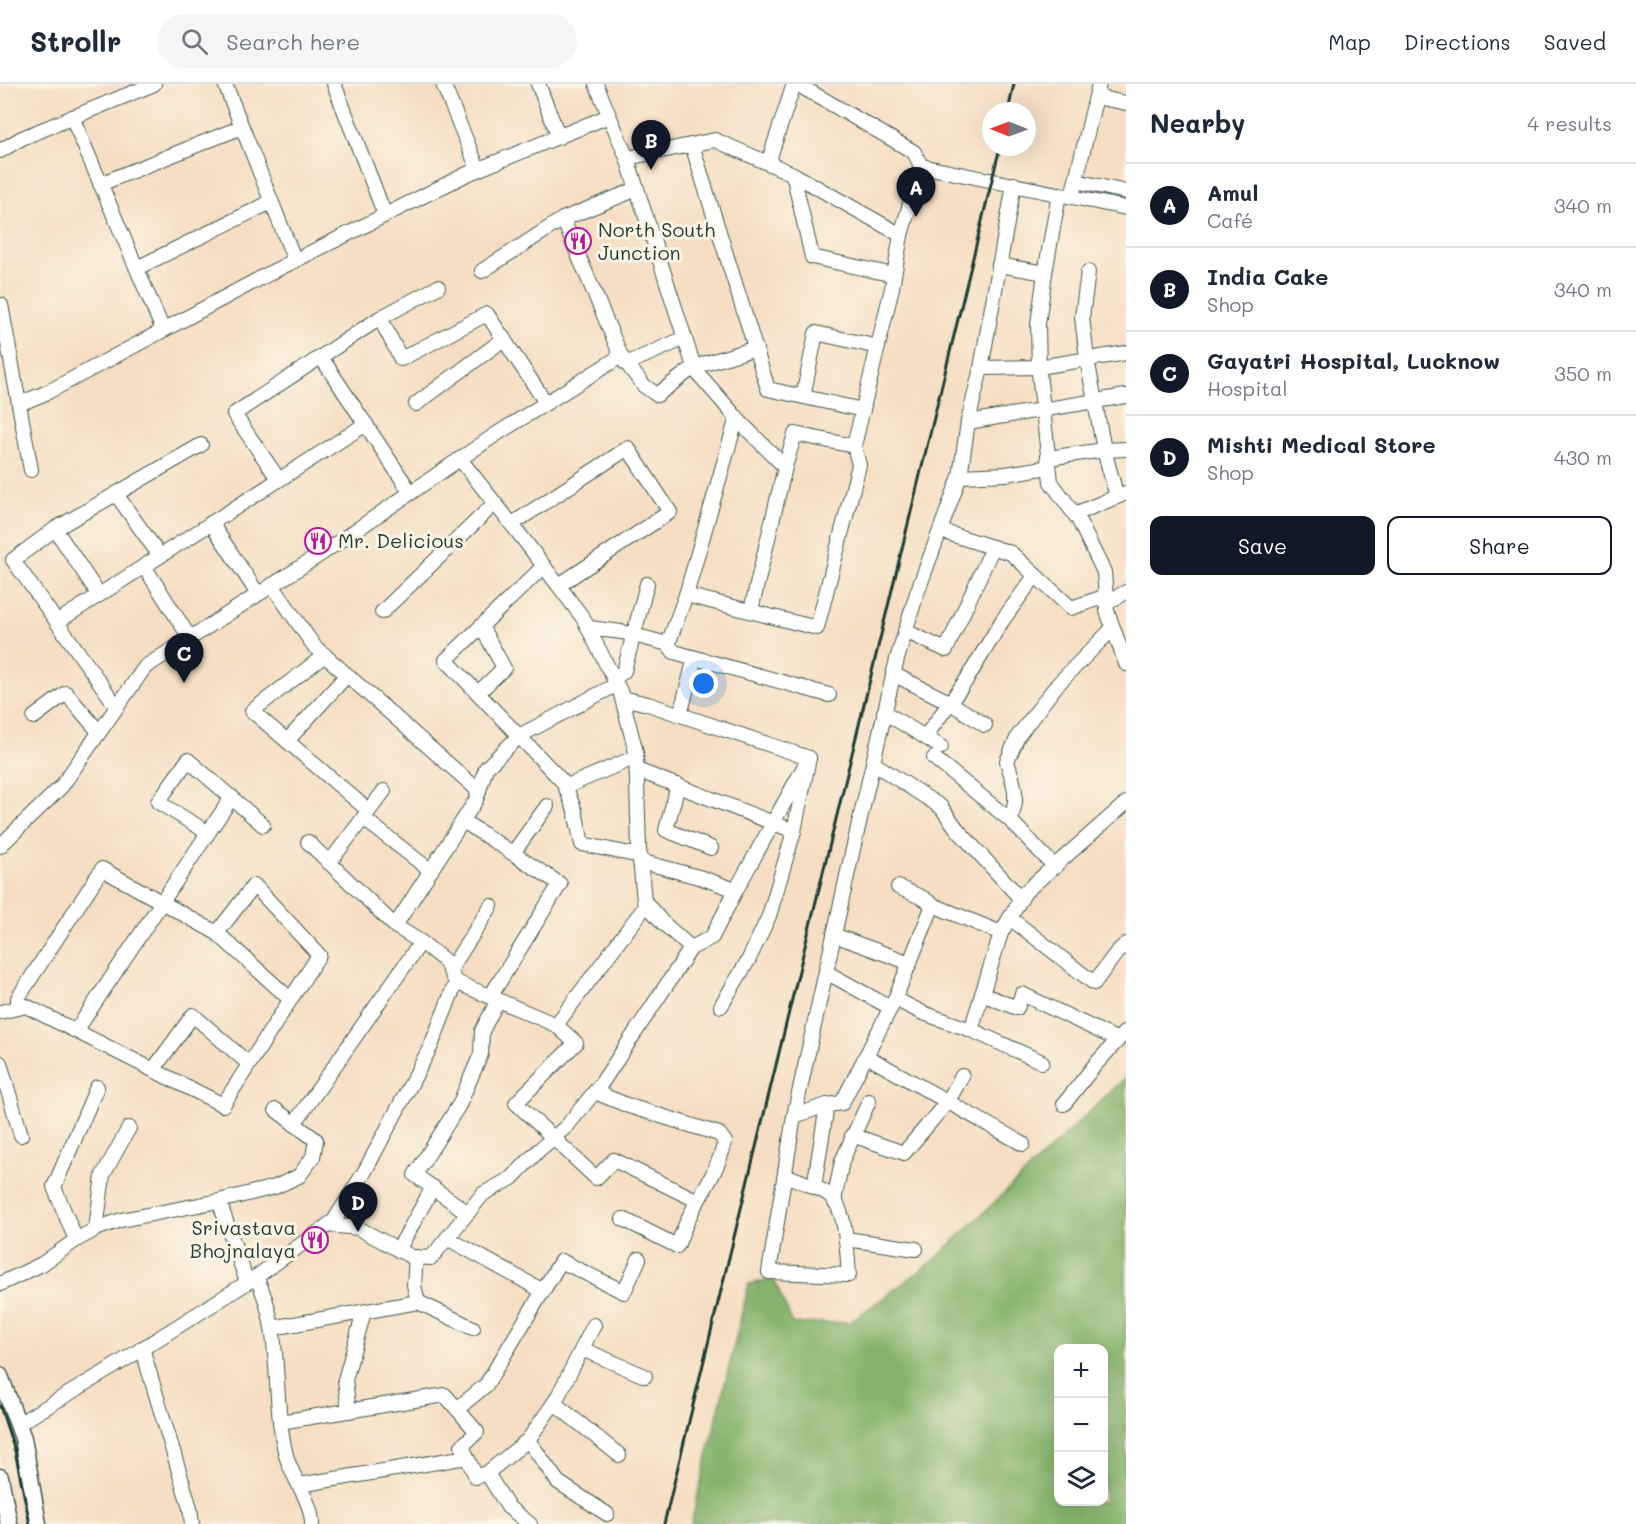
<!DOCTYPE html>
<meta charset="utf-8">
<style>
:root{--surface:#fff;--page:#f6f6f7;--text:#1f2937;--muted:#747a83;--line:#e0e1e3;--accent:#111827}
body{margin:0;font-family:Mali,sans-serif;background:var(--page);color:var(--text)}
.controls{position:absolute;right:18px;bottom:18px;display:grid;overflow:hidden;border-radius:12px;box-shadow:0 6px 24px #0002}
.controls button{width:54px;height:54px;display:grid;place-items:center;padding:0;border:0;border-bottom:2px solid var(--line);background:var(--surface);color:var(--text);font:30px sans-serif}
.compass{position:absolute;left:982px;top:18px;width:54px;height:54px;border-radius:50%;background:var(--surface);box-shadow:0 6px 24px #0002;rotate:271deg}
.you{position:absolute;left:704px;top:600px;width:21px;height:21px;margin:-15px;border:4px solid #fff;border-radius:50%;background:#1a73e8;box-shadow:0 0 0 9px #1a73e833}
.badge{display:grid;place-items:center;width:39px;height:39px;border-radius:50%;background:var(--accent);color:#fff;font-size:20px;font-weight:700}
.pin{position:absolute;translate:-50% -50px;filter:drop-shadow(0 2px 3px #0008)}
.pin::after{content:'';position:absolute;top:32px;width:21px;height:18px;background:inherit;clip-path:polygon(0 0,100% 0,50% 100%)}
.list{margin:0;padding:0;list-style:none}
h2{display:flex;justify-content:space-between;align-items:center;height:78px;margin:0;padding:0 24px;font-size:26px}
h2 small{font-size:20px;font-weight:400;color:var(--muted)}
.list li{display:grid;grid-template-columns:39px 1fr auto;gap:18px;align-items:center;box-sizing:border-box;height:84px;padding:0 24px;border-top:2px solid var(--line)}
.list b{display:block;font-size:22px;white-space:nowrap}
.list p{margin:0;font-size:20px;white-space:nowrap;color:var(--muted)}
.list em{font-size:20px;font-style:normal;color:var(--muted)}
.actions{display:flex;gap:12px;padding:18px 24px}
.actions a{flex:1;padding:14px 0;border:2px solid var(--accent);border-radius:12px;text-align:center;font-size:21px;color:var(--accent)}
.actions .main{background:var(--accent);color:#fff}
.icon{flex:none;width:33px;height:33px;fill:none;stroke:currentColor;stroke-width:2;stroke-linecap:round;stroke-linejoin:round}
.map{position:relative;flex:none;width:1126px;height:1440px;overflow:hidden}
header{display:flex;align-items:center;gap:36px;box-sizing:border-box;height:84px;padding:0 30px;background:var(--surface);border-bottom:2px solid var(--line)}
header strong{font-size:28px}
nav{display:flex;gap:33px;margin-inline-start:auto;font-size:21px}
.search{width:420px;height:54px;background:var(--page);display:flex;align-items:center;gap:15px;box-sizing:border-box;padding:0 21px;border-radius:33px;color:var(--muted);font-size:22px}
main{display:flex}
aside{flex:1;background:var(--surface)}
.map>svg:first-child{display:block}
.forest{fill:#85b26c;stroke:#527850;stroke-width:1.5;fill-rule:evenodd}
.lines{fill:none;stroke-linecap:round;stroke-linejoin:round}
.minor-casing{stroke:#3f5549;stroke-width:16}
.major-casing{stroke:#3f5549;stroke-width:19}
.minor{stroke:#fff;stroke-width:14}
.major{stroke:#fff;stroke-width:16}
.rail{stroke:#1f3d34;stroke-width:3}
.labels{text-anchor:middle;stroke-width:6;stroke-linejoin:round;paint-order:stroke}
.poi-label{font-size:20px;fill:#1f3d34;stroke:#fcf5e5;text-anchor:start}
</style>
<header>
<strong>Strollr</strong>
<div class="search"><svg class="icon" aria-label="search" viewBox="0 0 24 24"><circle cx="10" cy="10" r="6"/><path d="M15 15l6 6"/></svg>Search here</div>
<nav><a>Map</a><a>Directions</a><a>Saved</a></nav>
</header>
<main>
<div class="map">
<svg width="1126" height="1440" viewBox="0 0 1126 1440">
<rect width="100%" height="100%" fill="#fcf5e5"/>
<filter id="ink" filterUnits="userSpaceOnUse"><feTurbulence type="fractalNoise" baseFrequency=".0167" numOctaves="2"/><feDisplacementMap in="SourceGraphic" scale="12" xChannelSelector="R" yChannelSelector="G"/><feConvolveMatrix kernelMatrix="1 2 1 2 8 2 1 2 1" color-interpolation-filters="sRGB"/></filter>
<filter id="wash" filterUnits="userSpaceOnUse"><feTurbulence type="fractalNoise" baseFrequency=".008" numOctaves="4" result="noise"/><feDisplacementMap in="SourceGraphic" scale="24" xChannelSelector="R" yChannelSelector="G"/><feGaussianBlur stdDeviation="1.35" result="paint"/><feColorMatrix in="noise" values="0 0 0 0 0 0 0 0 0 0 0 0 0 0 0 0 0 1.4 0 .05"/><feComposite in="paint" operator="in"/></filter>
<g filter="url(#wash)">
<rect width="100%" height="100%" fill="#f5dec3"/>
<!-- forest -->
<path class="forest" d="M1126,993V1440H691L749,1200L774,1196L793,1240L850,1238L932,1178ZM1058,1264H1104V1418H1058Z"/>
</g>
<g filter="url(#ink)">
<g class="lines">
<defs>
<g id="minor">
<path d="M225,0L295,177"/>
<path d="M334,0L385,131"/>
<path d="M443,0L478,85"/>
<path d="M538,0L559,53"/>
<path d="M596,0L627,74L715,56L793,90L901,151L921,82L1126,124"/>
<path d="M797,0L914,68L921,82"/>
<path d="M1096,13L1126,19"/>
<path d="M72,33L163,246"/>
<path d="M692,61L768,305L863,326"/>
<path d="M0,67L22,54L154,0"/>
<path d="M627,74L695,286L742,340L785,383"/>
<path d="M768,79L794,0"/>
<path d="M793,90L812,173L894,191"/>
<path d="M1076,97L1126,108"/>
<path d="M100,100L242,43"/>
<path d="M1059,110L1045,189L1038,240L1039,289L1051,398L1078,435L1104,488L1107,527L1126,580"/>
<path d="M1072,112L1099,0"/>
<path d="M563,135L621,272L643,301L657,311L694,283L756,264"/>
<path d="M999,181L1045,189"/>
<path d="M137,184L271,118"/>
<path d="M482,187L563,135L637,105"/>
<path d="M1088,188L1082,233L1087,275L1104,366L1117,413"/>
<path d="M1,221L31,386"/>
<path d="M380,234L401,275L487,230L546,319"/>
<path d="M321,273L411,409"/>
<path d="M626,280L685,254"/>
<path d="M981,284L1039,283L1126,269"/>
<path d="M803,313L816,249L878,263"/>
<path d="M19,320L48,308L272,188L467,90L609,32"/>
<path d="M416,320L504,255"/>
<path d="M968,338L1126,312"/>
<path d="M1048,374L1104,366L1126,365"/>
<path d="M460,375L524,456L583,534L620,607L636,668L639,764L644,817L662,838L691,864"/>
<path d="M960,392L1006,390L1049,383"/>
<path d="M279,396L234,330L380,234L438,203"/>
<path d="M116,410L160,472"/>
<path d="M1075,430L1126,409"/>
<path d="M211,439L258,510"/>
<path d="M512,440L628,364L670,428L559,501"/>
<path d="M55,445L99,511"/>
<path d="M941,447L1011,469L1071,524L1106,512"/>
<path d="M144,482L190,554"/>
<path d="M544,482L446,576L564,699L575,727L582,760L640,772"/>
<path d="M272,501L314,562L479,707"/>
<path d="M686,511L817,544L859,381L854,362L892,204L901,151"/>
<path d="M1106,519L1126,508"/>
<path d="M751,526L785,383L795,350L854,362"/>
<path d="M382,528L495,419"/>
<path d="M57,538L366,340"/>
<path d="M589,544L622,548L668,560L674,568L829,611"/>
<path d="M905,547L946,566L993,463"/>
<path d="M668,560L686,511L737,333"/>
<path d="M325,571L252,627L369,727"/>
<path d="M893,590L949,618L985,641"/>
<path d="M614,595L624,587L647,500"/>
<path d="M478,609L504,584L481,542"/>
<path d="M622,614L648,620L809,674L794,747"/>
<path d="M117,623L13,476L55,445L201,361"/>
<path d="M884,628L941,663"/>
<path d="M680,631L695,574"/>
<path d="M34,633L66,609L99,648"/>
<path d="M925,653L967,595L1002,537L1035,492"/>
<path d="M287,657L347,591"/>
<path d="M934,674L1010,736"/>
<path d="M873,679L941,723L957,745L1021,815"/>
<path d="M637,686L794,747L769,832L749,875L721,922"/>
<path d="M678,701L666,746L711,764"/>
<path d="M565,703L636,673"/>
<path d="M363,734L431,787"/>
<path d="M463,737L560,800L490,913"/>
<path d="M207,748L158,718L188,676L263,741"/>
<path d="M0,762L61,703L145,583L321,470L495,351L621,272"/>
<path d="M513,769L547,722"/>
<path d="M640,777L702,794L736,806"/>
<path d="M329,779L384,707"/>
<path d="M1055,783L1010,736C1020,712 1014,701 1007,677L1018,652L1056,602L1113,544"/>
<path d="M898,803L923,814L933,821L1001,849"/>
<path d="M1010,834L1094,899L1117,868L1126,860"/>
<path d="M395,842L476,716L486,684L519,652L616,601"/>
<path d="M834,851L910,879"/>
<path d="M421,858L445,877L453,893"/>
<path d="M450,886L491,822"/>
<path d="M826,888L891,924"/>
<path d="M982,910L1017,924L1022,910L1118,956"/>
<path d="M895,915L923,929L971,946L1042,978"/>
<path d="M18,924V914L102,785L217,849L290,915"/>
<path d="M0,928L26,922L223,1021L319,871L254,801L217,849"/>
<path d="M556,941L647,820"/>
<path d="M971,946L1001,849L1025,808L1126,719"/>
<path d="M76,947L232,713"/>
<path d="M866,972L1023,1060"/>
<path d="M0,979L21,1051"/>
<path d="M153,986L193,931L249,980"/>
<path d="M595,1008L629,1022L719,1050L725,1058C719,1081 709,1098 697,1118C689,1131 683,1147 677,1162L623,1135"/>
<path d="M1064,1020L1095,981L1126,947"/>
<path d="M794,1032L827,1021L842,1019L895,915L933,821"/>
<path d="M294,1040L421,858L395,842L308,758"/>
<path d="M852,1051L904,1069L948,1017L962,992"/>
<path d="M785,1091C799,1097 816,1102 828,1110C847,1122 847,1170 849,1191L769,1188L794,1032L851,774L897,575L917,509L960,392L968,338L981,284L1014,100"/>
<path d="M814,1103L827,1021"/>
<path d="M219,1117L247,1198"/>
<path d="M834,1117L842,1077L869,1017"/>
<path d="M468,1129L415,1091L459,1021L481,970L482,947L498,916"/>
<path d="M328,1141L358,1144L412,1173L431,1174L483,1110L512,1094L539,1066L567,1042L601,1000L691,864L712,853L736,806L809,674"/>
<path d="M96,1145L103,1091L129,1044"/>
<path d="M447,1154L543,1207"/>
<path d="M846,1155L916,1165"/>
<path d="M76,1156L54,1103L97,1003"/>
<path d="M398,1166L433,1103"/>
<path d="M416,1173L414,1201L418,1218L473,1244"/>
<path d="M256,1193C284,1246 271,1313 286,1371C291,1393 312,1416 312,1440"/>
<path d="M0,1200L42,1180L76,1156L96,1145L121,1136L219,1117L275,1103L299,1092L313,1073L316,1056L276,1026"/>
<path d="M272,1244L418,1218"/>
<path d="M142,1264L190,1424L192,1440"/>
<path d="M582,1265L645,1292"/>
<path d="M554,1319L619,1371"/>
<path d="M457,1325L486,1301L561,1177L624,1208L639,1175"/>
<path d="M349,1327L345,1296L364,1228"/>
<path d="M280,1338L445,1311L477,1348L462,1362L476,1393L487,1389L528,1356L556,1316L594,1241"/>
<path d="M18,1340L110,1285L256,1193L334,1137L365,1087L431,962L456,898L556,941L576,959L516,1019L596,1094L614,1076L698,1117"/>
<path d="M528,1356L558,1398L607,1430"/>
<path d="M487,1389L508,1423L530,1440"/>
<path d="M299,1401L467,1373"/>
</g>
<g id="major">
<path d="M0,1292L23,1354L38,1440"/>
<path d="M0,1393L9,1440"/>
</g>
</defs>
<!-- minor casing -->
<use href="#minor" class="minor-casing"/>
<!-- major casing -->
<use href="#major" class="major-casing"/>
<!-- minor -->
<use href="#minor" class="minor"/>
<!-- major -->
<use href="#major" class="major"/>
<!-- rail -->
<g class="rail">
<path d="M1008,27L1014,0"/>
<path d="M0,1322L15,1367L30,1440"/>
<path d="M664,1440L1000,63"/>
</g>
</g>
</g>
<!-- icons -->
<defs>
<symbol id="restaurant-ring" viewBox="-11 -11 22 22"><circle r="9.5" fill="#fcf5e5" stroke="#b5179e" stroke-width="1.5"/><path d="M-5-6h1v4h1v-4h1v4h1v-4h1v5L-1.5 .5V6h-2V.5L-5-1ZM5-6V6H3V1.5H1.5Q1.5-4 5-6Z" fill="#b5179e"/></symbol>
</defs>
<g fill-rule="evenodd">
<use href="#restaurant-ring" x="563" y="142" width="30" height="30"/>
<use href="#restaurant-ring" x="303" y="442" width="30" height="30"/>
<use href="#restaurant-ring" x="300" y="1141" width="30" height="30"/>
</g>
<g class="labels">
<!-- poi labels -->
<g class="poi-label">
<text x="598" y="153">North South<tspan x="598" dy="23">Junction</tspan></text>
<text x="338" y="464">Mr. Delicious</text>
<text x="296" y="1151" text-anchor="end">Srivastava<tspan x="296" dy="23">Bhojnalaya</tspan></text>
</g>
</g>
</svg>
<div class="controls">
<button>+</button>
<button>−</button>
<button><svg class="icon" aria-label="layers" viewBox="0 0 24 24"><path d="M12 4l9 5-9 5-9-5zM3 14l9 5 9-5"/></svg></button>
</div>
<svg class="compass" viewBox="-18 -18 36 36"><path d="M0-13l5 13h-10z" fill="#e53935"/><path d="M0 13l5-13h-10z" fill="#747a83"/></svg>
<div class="you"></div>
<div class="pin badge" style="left:916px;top:133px">A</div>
<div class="pin badge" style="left:651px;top:86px">B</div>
<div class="pin badge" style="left:184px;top:599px">C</div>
<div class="pin badge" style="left:358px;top:1148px">D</div>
</div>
<aside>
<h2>Nearby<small>4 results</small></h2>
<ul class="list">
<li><span class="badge">A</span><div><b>Amul</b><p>Café</p></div><em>340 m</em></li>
<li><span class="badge">B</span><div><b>India Cake</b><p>Shop</p></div><em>340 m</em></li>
<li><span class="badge">C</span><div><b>Gayatri Hospital, Lucknow</b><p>Hospital</p></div><em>350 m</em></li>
<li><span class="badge">D</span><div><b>Mishti Medical Store</b><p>Shop</p></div><em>430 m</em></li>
</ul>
<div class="actions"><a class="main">Save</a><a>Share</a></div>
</aside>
</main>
